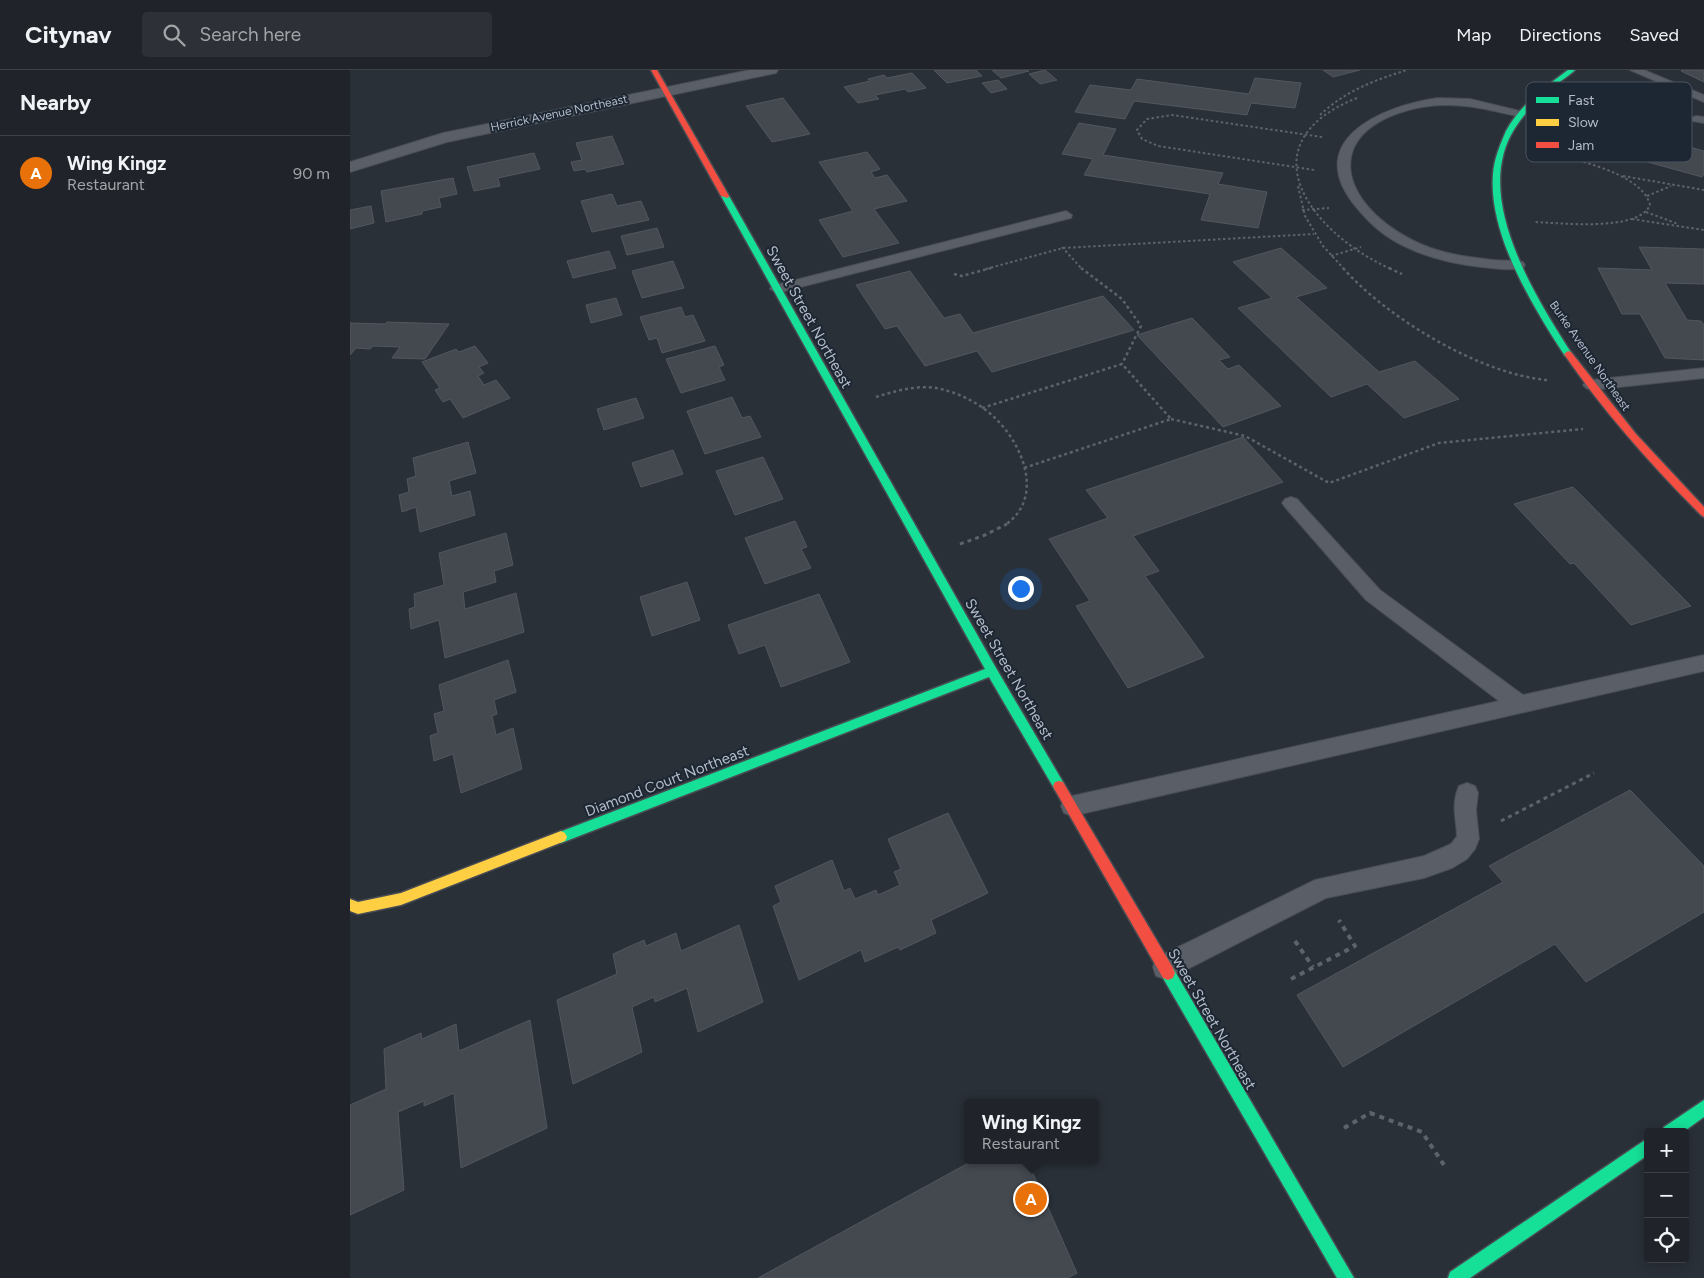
<!DOCTYPE html>
<meta charset="utf-8">
<style>
:root{--surface:#20242a;--page:#2d3036;--text:#f1f3f6;--muted:#a2a4a8;--line:#3d4147;--accent:#bca0f2}
body{margin:0;font-family:Figtree,sans-serif;background:var(--page);color:var(--text)}
.controls{position:absolute;right:15px;bottom:15px;display:grid;overflow:hidden;border-radius:5px;box-shadow:0 2px 12px #0003}
.controls button{width:45px;height:45px;display:grid;place-items:center;padding:0;border:0;border-bottom:1px solid var(--line);background:var(--surface);color:var(--text);font:25px sans-serif}
.you{position:absolute;left:670px;top:518px;width:18px;height:18px;margin:-12px;border:4px solid #fff;border-radius:50%;background:#1a73e8;box-shadow:0 0 0 8px #1a73e833}
.badge{display:grid;place-items:center;width:32px;height:32px;border-radius:50%;background:var(--accent);color:#fff;font-size:16px;font-weight:700}
.pin{position:absolute;translate:-50% -50%;border:2px solid #fff;box-shadow:0 1px 5px #0006}
.popup{position:absolute;left:614px;top:1029px;width:135px;height:65px;box-sizing:border-box;display:grid;place-content:center;border-radius:5px;background:var(--surface);filter:drop-shadow(0 1px 4px #0005);font-size:16px;white-space:nowrap;color:var(--muted)}
.popup b{font-size:19px;color:var(--text)}
.popup::after{content:'';position:absolute;left:50%;top:100%;margin-left:-10px;border:10px solid transparent;border-top-color:var(--surface)}
.list{margin:0;padding:0;list-style:none}
h2{display:flex;justify-content:space-between;align-items:center;height:65px;margin:0;padding:0 20px;font-size:21px}
h2 small{font-size:16px;font-weight:400;color:var(--muted)}
.list li{display:grid;grid-template-columns:32px 1fr auto;gap:15px;align-items:center;box-sizing:border-box;height:75px;padding:0 20px;border-top:1px solid var(--line)}
.list b{display:block;font-size:19px;white-space:nowrap}
.list p{margin:0;font-size:16px;white-space:nowrap;color:var(--muted)}
.list em{font-size:16px;font-style:normal;color:var(--muted)}
.icon{flex:none;width:28px;height:28px;fill:none;stroke:currentColor;stroke-width:2;stroke-linecap:round;stroke-linejoin:round}
.map{position:relative;flex:none;width:1354px;height:1208px;overflow:hidden}
header{display:flex;align-items:center;gap:30px;box-sizing:border-box;height:70px;padding:0 25px;background:var(--surface);border-bottom:1px solid var(--line)}
header strong{font-size:24px}
nav{display:flex;gap:28px;margin-inline-start:auto;font-size:18px}
.search{width:350px;height:45px;background:var(--page);display:flex;align-items:center;gap:12px;box-sizing:border-box;padding:0 18px;border-radius:5px;color:var(--muted);font-size:19px}
main{display:flex}
aside{flex:1;background:var(--surface)}
.map>svg:first-child{display:block}
.building{fill:#444950;stroke:#52575f}
.lines{fill:none;stroke-linecap:round;stroke-linejoin:round}
.lane-casing{stroke:#484c53;stroke-width:2}
.street-casing{stroke:#484c53;stroke-width:2}
.fast-casing{stroke:#484c53;stroke-width:3}
.slow-casing{stroke:#484c53;stroke-width:3}
.jam-casing{stroke:#484c53;stroke-width:3}
.path-far3{stroke:#5d636a;stroke-width:2;stroke-dasharray:2.5 2.5;stroke-linecap:butt}
.path-far2{stroke:#5d636a;stroke-width:2.5;stroke-dasharray:3 3;stroke-linecap:butt}
.path-far1{stroke:#5d636a;stroke-width:3;stroke-dasharray:4 4;stroke-linecap:butt}
.path{stroke:#5d636a;stroke-width:4;stroke-dasharray:5 5;stroke-linecap:butt}
.lane{fill:#5a5e66;fill-rule:evenodd}
.street{fill:#5a5e66;fill-rule:evenodd}
.fast{fill:#16e098;fill-rule:evenodd}
.slow{fill:#ffcf43;fill-rule:evenodd}
.jam{fill:#f24e42;fill-rule:evenodd}
.labels{text-anchor:middle;stroke-width:4;stroke-linejoin:round;paint-order:stroke}
.far-street-label{font-size:12px;fill:#b4bcc9;stroke:#1d2633}
.street-label{font-size:15px;fill:#b4bcc9;stroke:#1d2633}
.key{fill:#1d2633;stroke:#4a5360;stroke-width:1}
.key-label{font-size:14px;fill:#b4bcc9}
</style>
<header>
<strong>Citynav</strong>
<div class="search"><svg class="icon" aria-label="search" viewBox="0 0 24 24"><circle cx="10" cy="10" r="6"/><path d="M15 15l6 6"/></svg>Search here</div>
<nav><a>Map</a><a>Directions</a><a>Saved</a></nav>
</header>
<main>
<aside>
<h2>Nearby<small></small></h2>
<ul class="list">
<li><span class="badge" style="background:#e8710a">A</span><div><b>Wing Kingz</b><p>Restaurant</p></div><em>90 m</em></li>
</ul>
</aside>
<div class="map">
<svg width="1354" height="1208" viewBox="0 0 1354 1208">
<rect width="100%" height="100%" fill="#2a3038"/>
<!-- building -->
<g class="building">
<path d="M584,0H626L632,6L597,13Z"/>
<path d="M642,0H677L679,1L651,8Z"/>
<path d="M695,0L707,10L690,14L679,4Z"/>
<path d="M973,0H1010L983,7Z"/>
<path d="M1335,0H1354V12L1331,1Z"/>
<path d="M562,3L576,18L558,22L555,19L525,25L529,29L508,33L494,17L520,11L518,9L534,5L537,8Z"/>
<path d="M905,8L951,13L945,38L901,33L897,45L784,31L775,49L725,42L740,15L781,20L787,9L899,24Z"/>
<path d="M648,10L657,19L641,23L632,13Z"/>
<path d="M1277,18L1327,31L1315,49L1307,47L1295,65L1354,81V104L1352,107L1276,86L1284,74L1237,61L1256,37L1262,39Z"/>
<path d="M433,28L460,64L422,72L396,36Z"/>
<path d="M729,53L766,59L753,85L873,103L868,114L917,122L908,158L851,150L860,124L734,105L743,89L712,84Z"/>
<path d="M262,66L274,94L237,102L235,99L224,101L221,92L232,90L226,73Z"/>
<path d="M517,82L530,99L521,102L525,108L537,105L557,131L524,139L549,173L493,187L469,150L503,141L469,92Z"/>
<path d="M184,83L190,99L148,108L150,116L124,121L117,97Z"/>
<path d="M103,108L107,124L89,128L91,137L72,141V144L36,152L31,121Z"/>
<path d="M262,124L267,136L291,131L299,150L242,162L231,131Z"/>
<path d="M21,136L24,153L0,159V140Z"/>
<path d="M307,158L314,177L277,185L271,166Z"/>
<path d="M1289,177L1354,179V214L1315,213L1337,250L1351,251L1354,255V290L1315,288L1290,244H1272L1248,198L1302,200Z"/>
<path d="M931,178L977,218L946,227L1029,302L1065,291L1109,329L1054,348L1017,314L981,327L888,238L922,228L883,192Z"/>
<path d="M259,181L266,198L223,208L217,191Z"/>
<path d="M323,191L334,218L292,228L282,201Z"/>
<path d="M560,201L594,248L610,244L623,263L753,226L784,260L642,302L627,281L575,296L547,256L535,259L506,215Z"/>
<path d="M266,228L272,245L241,253L236,235Z"/>
<path d="M331,237L335,247L343,245L355,271L312,283L307,268L299,270L290,247Z"/>
<path d="M842,248L880,287L869,290L878,299L889,295L931,336L873,357L787,265Z"/>
<path d="M37,252L99,254L75,289L42,288L50,277L23,276L20,279L6,278L0,285V253L35,254Z"/>
<path d="M125,276L138,293L129,297L134,303L128,306L134,315L146,310L160,328L113,348L100,329L93,332L85,320L90,318L72,292L106,279L109,282Z"/>
<path d="M365,276L374,295L369,297L375,310L331,323L316,289Z"/>
<path d="M382,327L392,348L400,346L411,367L355,384L337,341Z"/>
<path d="M286,328L294,348L254,360L247,339Z"/>
<path d="M893,367L933,412L783,466L809,501L795,506L854,587L778,618L726,536L740,531L699,469L758,448L736,420Z"/>
<path d="M118,372L126,403L99,411L102,426L120,421L125,445L70,462L66,437L52,442L49,425L59,422L57,409L66,406L63,388Z"/>
<path d="M323,380L333,404L291,417L282,393Z"/>
<path d="M413,387L433,429L385,445L366,401Z"/>
<path d="M1223,417L1341,536L1281,555L1224,493L1220,494L1164,434Z"/>
<path d="M445,451L457,477L451,479L461,498L415,514L395,468Z"/>
<path d="M156,463L163,495L144,501L146,512L113,522L115,539L166,523L174,562L95,588L89,550L61,559L59,539L65,537L64,524L94,515L89,483Z"/>
<path d="M337,512L350,550L302,566L290,527Z"/>
<path d="M469,524L500,592L431,617L415,575L389,584L378,555Z"/>
<path d="M158,590L166,622L144,630L147,644L142,646L146,665L163,658L172,699L111,723L103,684L84,691L80,666L88,663L84,644L94,641L89,615Z"/>
<path d="M1280,720L1354,796V842L1236,912L1205,874L993,997L947,925L1153,812L1139,796Z"/>
<path d="M598,743L638,823L581,850L586,863L550,880L548,877L515,892L511,880L449,910L423,836L431,832L425,816L482,790L494,821L500,818L505,829L526,820L528,825L550,815L544,802L551,799L538,769Z"/>
<path d="M389,855L413,932L348,962L337,918L305,932L304,927L282,937L292,982L223,1014L207,930L267,904L263,884L294,870L296,876L326,863L331,881Z"/>
<path d="M180,950L197,1058L111,1098L104,1023L74,1036V1031L48,1042L54,1120L0,1145V1035L36,1019L34,979L71,963L72,969L106,954L109,981Z"/>
<path d="M624,1090H677L727,1203L718,1208H408Z"/>
</g>
<g class="lines">
<defs>
<g id="lane">
<path d="M1280,0H1294L1354,25V32Z"/>
<path d="M1088,28L1120,29L1174,42L1176,44L1170,47C1137,39 1106,31 1072,37C973,56 983,129 1062,170C1087,183 1115,187 1143,190C1153,191 1163,190 1173,192L1175,195L1173,198C1160,201 1144,198 1131,197C1105,194 1078,188 1054,176C1035,167 1020,154 1007,138C950,71 1031,36 1088,28Z"/>
<path d="M1347,46L1354,47V53L1343,51L1341,49L1343,47Z"/>
<path d="M716,141L722,145L721,148L427,223L420,219L422,216Z"/>
<path d="M1354,298V308L1241,320L1236,318L1233,315L1236,312L1241,310Z"/>
<path d="M941,427L947,429L1030,520L1173,625L1354,585V601L722,746L714,743L711,736L714,729L722,726L1149,631L1016,530L935,437L932,433L935,429Z"/>
<path d="M1117,713L1125,716L1128,723L1126,740L1129,769L1125,779L1117,789L1102,798L1074,808L976,828L824,906L815,909L806,906L803,897L806,888L965,810L1074,786L1101,774L1107,766C1106,747 1101,734 1109,716Z"/>
</g>
<path id="street" d="M400,0H428L426,3L421,4L97,72L0,102V92L93,63Z"/>
<g id="fast">
<path d="M1218,0H1225C1217,8 1206,13 1198,21C1185,32 1174,44 1165,58C1121,126 1185,226 1222,284L1218,287L1215,286C1183,237 1138,164 1143,104C1144,89 1150,75 1156,61C1170,35 1195,17 1218,0Z"/>
<path d="M372,124L379,126L646,598L713,712L715,716L713,720L709,721L705,720L639,607L211,773L207,771L205,767L207,763L635,599L371,126Z"/>
<path d="M818,896L823,898L1004,1208H987L813,908L811,903L813,898Z"/>
<path d="M1354,1030V1047L1333,1062H1311L1314,1057Z"/>
<path d="M1298,1068V1085L1120,1208H1098L1100,1202Z"/>
</g>
<path id="slow" d="M211,761L215,763L217,767L215,771L51,835L8,844L0,841V829L8,832L51,823Z"/>
<g id="jam">
<path d="M301,0H307L379,126L378,128L371,126Z"/>
<path d="M1218,281L1221,282L1286,364L1354,437V447L1351,445C1301,395 1254,342 1214,284Z"/>
<path d="M709,711L713,712L823,898L825,903L823,908L818,910L813,908L705,720L703,716L705,712Z"/>
</g>
</defs>
<!-- lane casing -->
<use href="#lane" class="lane-casing"/>
<!-- street casing -->
<use href="#street" class="street-casing"/>
<!-- fast casing -->
<use href="#fast" class="fast-casing"/>
<!-- slow casing -->
<use href="#slow" class="slow-casing"/>
<!-- jam casing -->
<use href="#jam" class="jam-casing"/>
<!-- path-far3 -->
<g class="path-far3">
<path d="M1007,28C892,74 962,164 1041,199"/>
<path d="M970,45C995,21 1025,10 1057,0"/>
<path d="M1185,80C1214,87 1292,101 1300,135C1289,162 1210,153 1185,152"/>
<path d="M964,100L808,76L792,69L787,60L797,49L822,45L972,67"/>
<path d="M1273,106L1354,120"/>
<path d="M948,116L955,146L973,176L994,199"/>
<path d="M1297,126L1321,116"/>
<path d="M952,140L979,138"/>
<path d="M1296,142L1328,154"/>
<path d="M1282,149L1354,160"/>
<path d="M712,177L732,199"/>
<path d="M981,186L1011,177"/>
<path d="M636,199L713,178L964,164"/>
</g>
<!-- path-far2 -->
<g class="path-far2">
<path d="M731,198L772,229L791,256L772,294"/>
<path d="M993,198C1037,248 1130,304 1197,310"/>
<path d="M1039,198L1052,204"/>
<path d="M604,204L612,206L641,198"/>
<path d="M526,327C545,321 566,315 586,318C607,322 628,332 644,347C673,374 695,428 655,455"/>
<path d="M632,338L772,294L821,349L674,398"/>
<path d="M821,349L895,366L979,413L1089,373L1233,359"/>
</g>
<!-- path-far1 -->
<g class="path-far1">
<path d="M610,474L635,465L657,454"/>
<path d="M1151,751L1244,703"/>
</g>
<!-- path -->
<g class="path">
<path d="M945,871L963,897"/>
<path d="M941,909L1005,876L989,850"/>
<path d="M994,1058L1020,1043L1072,1062L1094,1095"/>
</g>
<!-- lane -->
<use href="#lane" class="lane"/>
<!-- street -->
<use href="#street" class="street"/>
<!-- fast -->
<use href="#fast" class="fast"/>
<!-- slow -->
<use href="#slow" class="slow"/>
<!-- jam -->
<use href="#jam" class="jam"/>
</g>
<g class="labels">
<!-- far-street labels -->
<g class="far-street-label">
<text transform="translate(209 43) rotate(-12)" y="4">Herrick Avenue Northeast</text>
<text transform="translate(1240 286) rotate(55)" y="4">Burke Avenue Northeast</text>
</g>
<!-- street labels -->
<g class="street-label">
<text transform="translate(459 247) rotate(61)" y="5">Sweet Street Northeast</text>
<text transform="translate(659 599) rotate(60)" y="5">Sweet Street Northeast</text>
<text transform="translate(317 711) rotate(-21)" y="5">Diamond Court Northeast</text>
<text transform="translate(862 949) rotate(60)" y="5">Sweet Street Northeast</text>
</g>
</g>
<!-- legend -->
<rect x="1176" y="12" width="166" height="80" rx="8" class="key"/>
<rect x="1186" y="27" width="23" height="6" fill="#16e098"/>
<rect x="1186" y="49" width="23" height="7" fill="#ffcf43"/>
<rect x="1186" y="72" width="23" height="6" fill="#f24e42"/>
<g class="key-label">
<text x="1218" y="35">Fast</text>
<text x="1218" y="57">Slow</text>
<text x="1218" y="80">Jam</text>
</g>
</svg>
<div class="controls">
<button>+</button>
<button>−</button>
<button><svg class="icon" aria-label="locate" viewBox="0 0 24 24"><circle cx="12" cy="12" r="6"/><path d="M12 2v4M12 18v4M2 12h4M18 12h4"/></svg></button>
</div>
<div class="you"></div>
<div class="pin badge" style="left:681px;top:1129px;background:#e8710a">A</div>
<div class="popup"><b>Wing Kingz</b>Restaurant</div>
</div>
</main>
